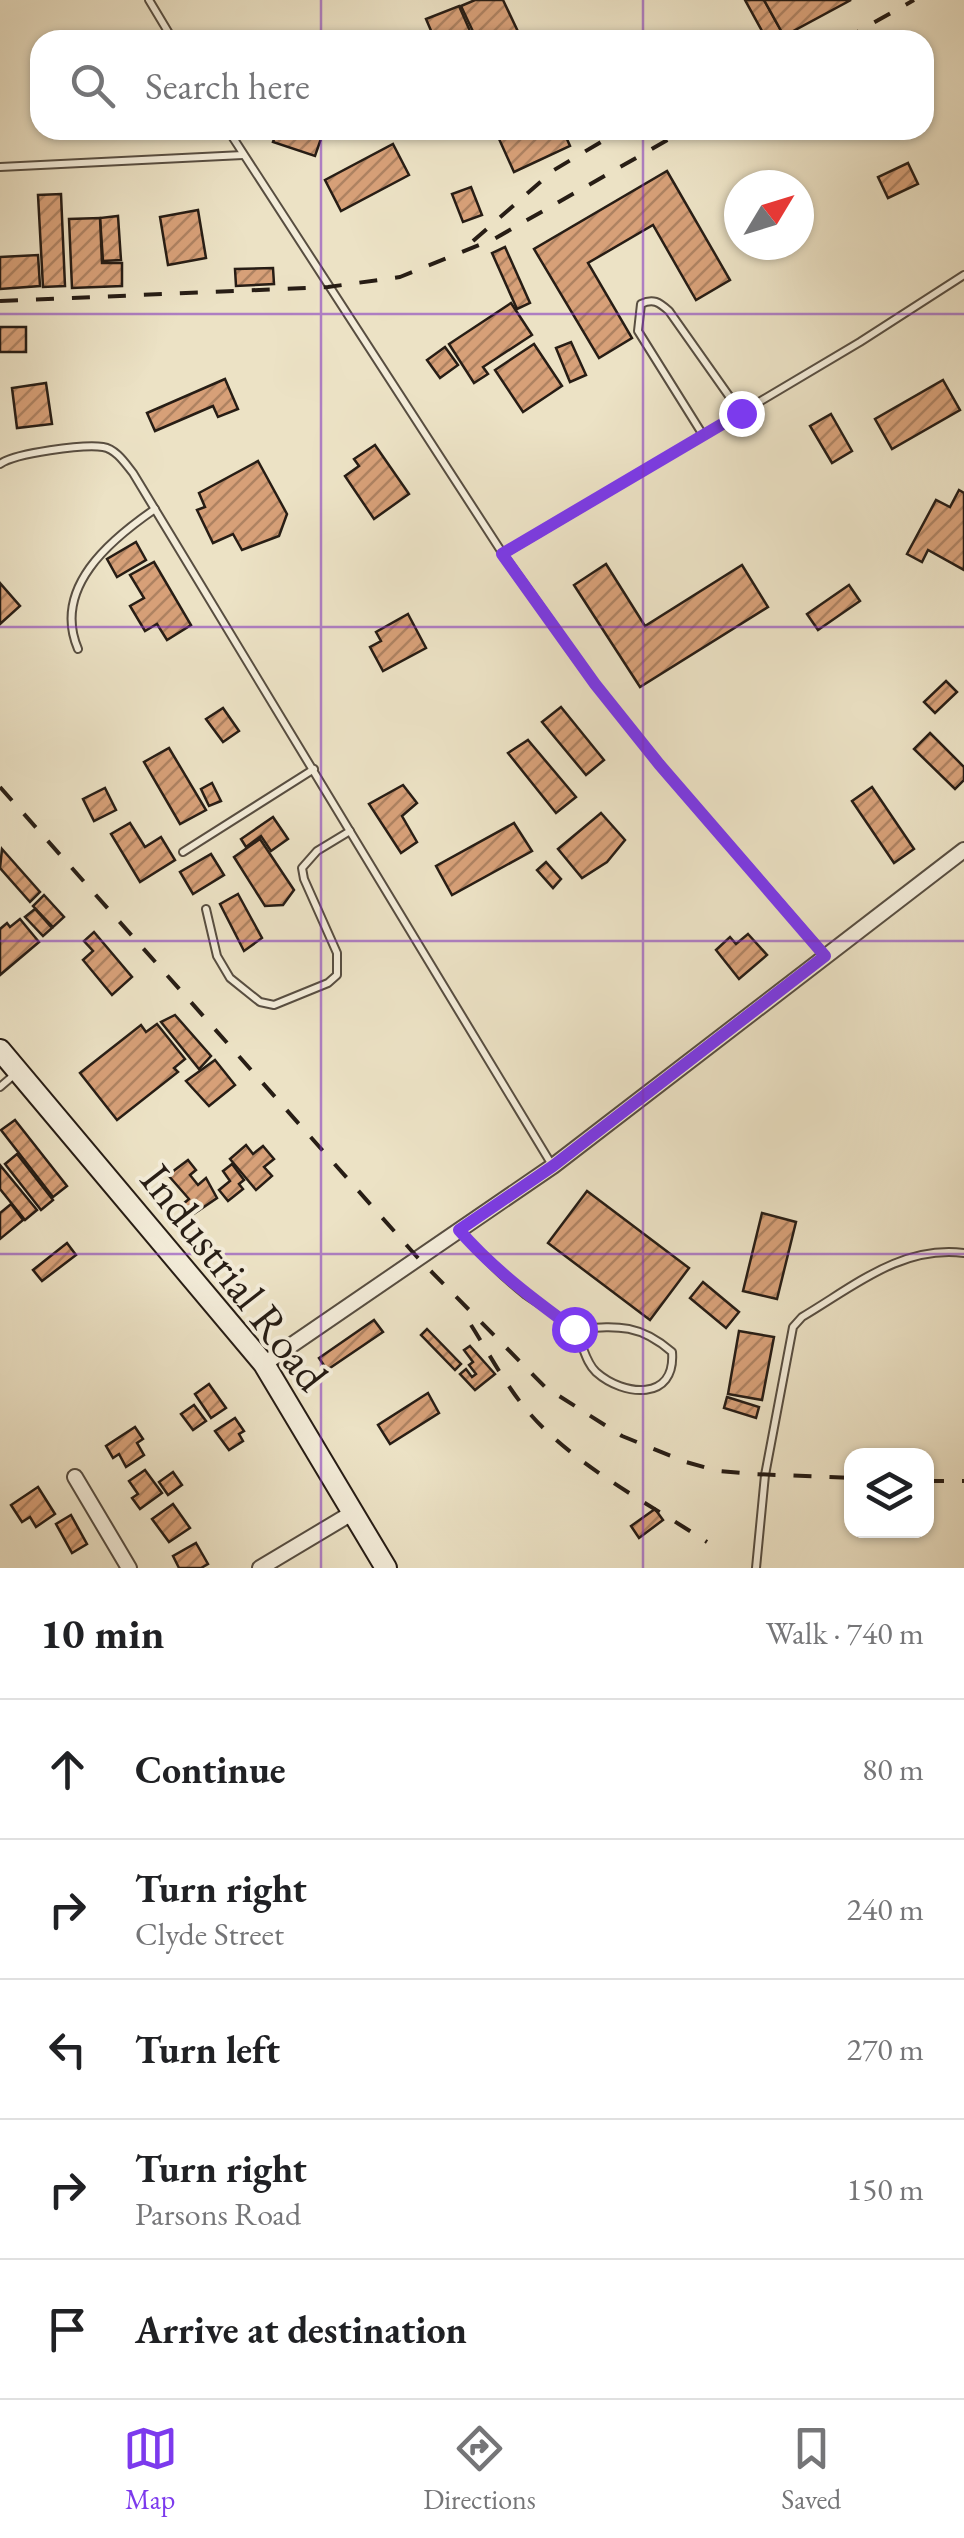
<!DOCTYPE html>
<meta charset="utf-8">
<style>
:root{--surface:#fff;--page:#f2f2f2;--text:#202124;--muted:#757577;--line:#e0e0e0;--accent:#7c3aed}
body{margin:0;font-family:"EB Garamond",serif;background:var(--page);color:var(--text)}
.controls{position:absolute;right:30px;bottom:30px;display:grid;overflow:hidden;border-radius:20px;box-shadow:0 2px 8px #0004}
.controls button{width:90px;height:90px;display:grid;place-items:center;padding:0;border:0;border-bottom:2px solid var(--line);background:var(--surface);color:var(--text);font:50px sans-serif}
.compass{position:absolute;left:724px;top:170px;width:90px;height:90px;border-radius:50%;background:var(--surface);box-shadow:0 2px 8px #0004;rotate:52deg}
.stop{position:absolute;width:30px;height:30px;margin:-22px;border:8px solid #7c3aed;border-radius:50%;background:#fff}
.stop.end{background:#7c3aed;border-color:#fff;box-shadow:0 2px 10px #0008}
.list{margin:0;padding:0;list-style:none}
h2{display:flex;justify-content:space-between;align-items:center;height:130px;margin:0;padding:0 40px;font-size:42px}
h2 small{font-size:32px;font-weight:400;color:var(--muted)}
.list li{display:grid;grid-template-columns:65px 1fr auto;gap:30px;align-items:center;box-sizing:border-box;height:140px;padding:0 40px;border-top:2px solid var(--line)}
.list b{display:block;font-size:38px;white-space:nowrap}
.list p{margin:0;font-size:32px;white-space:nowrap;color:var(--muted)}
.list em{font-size:32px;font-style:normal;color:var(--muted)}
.icon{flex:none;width:55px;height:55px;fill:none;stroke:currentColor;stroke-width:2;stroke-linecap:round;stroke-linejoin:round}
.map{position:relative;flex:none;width:964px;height:1568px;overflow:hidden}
.search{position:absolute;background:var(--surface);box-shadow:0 2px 8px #0004;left:30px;right:30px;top:30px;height:110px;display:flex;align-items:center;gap:25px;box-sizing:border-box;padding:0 35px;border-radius:30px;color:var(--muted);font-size:38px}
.sheet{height:830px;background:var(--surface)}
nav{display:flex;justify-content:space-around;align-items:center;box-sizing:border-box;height:140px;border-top:2px solid var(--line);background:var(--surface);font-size:28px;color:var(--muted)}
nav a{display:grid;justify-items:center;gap:5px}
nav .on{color:var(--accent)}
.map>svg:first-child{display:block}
.building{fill:url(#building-hatch);stroke:#271d15;stroke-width:2.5}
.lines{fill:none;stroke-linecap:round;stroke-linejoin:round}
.lane-casing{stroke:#584e41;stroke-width:10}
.street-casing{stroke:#584e41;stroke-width:18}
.secondary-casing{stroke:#271d15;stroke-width:24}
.lane{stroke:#f3ecd9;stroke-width:6}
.street{stroke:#f3ecd9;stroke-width:14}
.secondary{stroke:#f3ecd9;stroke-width:20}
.rail{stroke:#271d15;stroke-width:4;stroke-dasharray:18 18;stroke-linecap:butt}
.route{stroke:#7c3aed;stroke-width:12}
.grid{fill:none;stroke:#7b2cbf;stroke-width:2.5;stroke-opacity:0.55}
.labels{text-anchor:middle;stroke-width:8;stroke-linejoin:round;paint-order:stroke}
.street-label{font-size:45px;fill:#271d15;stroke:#f3ecd9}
</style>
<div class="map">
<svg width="964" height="1568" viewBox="0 0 964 1568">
<defs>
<pattern id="building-hatch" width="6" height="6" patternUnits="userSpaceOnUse" patternTransform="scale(2.5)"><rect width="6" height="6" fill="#d7a078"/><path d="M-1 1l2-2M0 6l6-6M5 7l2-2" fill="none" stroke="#ae8261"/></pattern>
</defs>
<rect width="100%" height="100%" fill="#ece2c5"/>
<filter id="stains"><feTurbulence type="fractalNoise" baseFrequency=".002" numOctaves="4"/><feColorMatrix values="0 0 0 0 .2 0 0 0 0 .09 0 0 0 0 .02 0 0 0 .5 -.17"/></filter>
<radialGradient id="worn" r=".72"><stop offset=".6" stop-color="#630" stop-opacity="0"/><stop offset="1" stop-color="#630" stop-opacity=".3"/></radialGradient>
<!-- building -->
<g class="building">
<path d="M475,0H503L522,40H477L461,6Z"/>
<path d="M745,0H764L784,36L767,40Z"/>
<path d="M764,0H851L784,36Z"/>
<path d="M459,6L470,31L448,40H435L426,19Z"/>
<path d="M277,130H324L315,156L273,142Z"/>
<path d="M495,130H563L570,146L514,172Z"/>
<path d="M393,144L409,175L341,211L325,180Z"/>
<path d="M908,163L918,184L888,198L878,177Z"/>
<path d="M667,171L730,280L696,300L653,225L588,263L632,338L599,358L534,249Z"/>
<path d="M471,187L482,215L463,222L452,194Z"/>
<path d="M61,194L65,286L43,287L38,195Z"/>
<path d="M198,210L206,258L168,265L160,217Z"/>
<path d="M118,216L121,260L103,261L100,218Z"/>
<path d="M100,218L102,263H122V286L72,288L69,219Z"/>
<path d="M505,247L530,303L517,309L492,253Z"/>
<path d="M38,255L40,286L0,289V257Z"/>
<path d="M273,268L274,284L236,286L235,269Z"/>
<path d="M511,303L532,335L483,367L488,374L474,383L449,344Z"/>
<rect x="0" y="327" width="26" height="25"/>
<path d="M571,342L586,375L570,382L556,348Z"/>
<path d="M534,344L562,386L523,412L495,370Z"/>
<path d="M445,347L458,365L440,378L427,360Z"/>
<path d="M225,379L238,409L218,417L213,406L155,431L147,413Z"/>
<path d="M943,380L960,410L892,449L875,419Z"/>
<path d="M46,383L52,424L17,428L12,388Z"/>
<path d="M831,414L852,451L832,463L810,426Z"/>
<path d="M375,445L409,494L374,519L345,476L359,466L354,459Z"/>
<path d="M258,461L287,514L279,536L242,550L233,534L213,543L197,510L205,507L199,493Z"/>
<path d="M959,490L964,493V570L928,550L922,562L907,554L936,500L950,507Z"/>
<path d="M136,542L146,560L117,577L107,559Z"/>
<path d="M154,562L191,625L167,640L157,624L145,631L130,606L144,598L130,575Z"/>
<path d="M606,564L645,626L742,565L768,607L640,687L574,585Z"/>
<path d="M0,583L20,606L0,624Z"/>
<path d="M849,585L860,601L818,630L807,614Z"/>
<path d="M408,614L426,648L383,671L370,647L381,641L376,632Z"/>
<path d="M946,681L957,692L935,713L924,702Z"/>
<path d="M561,707L604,760L586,775L542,722Z"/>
<path d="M223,708L239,731L223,742L206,719Z"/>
<path d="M930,733L964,767V780L955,789L914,749Z"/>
<path d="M528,740L576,797L556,813L508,753Z"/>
<path d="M169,748L206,810L180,824L144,762Z"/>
<path d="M212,783L221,801L209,806L201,789Z"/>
<path d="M403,785L417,803L402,816L417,842L401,853L369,804Z"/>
<path d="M872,787L914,849L894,863L852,801Z"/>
<path d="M105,788L116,810L94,821L83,799Z"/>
<path d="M601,813L625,840L607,862L582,878L558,849Z"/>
<path d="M273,817L288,839L271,851L261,836L246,847L241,839Z"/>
<path d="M130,823L145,847L161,837L175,860L140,882L111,834Z"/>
<path d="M514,823L532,851L452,895L436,866Z"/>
<path d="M260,839L294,890L283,905L265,906L234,857Z"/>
<path d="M2,849L40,892L30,902L0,868Z"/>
<path d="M211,854L224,875L193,894L180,872Z"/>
<path d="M546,862L561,879L553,888L537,870Z"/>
<path d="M238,894L262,938L244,951L220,904Z"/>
<path d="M44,895L64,917L53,927L33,906Z"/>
<path d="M35,909L52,928L43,936L25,917Z"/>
<path d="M20,919L39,942L0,975V929L7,923L10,927Z"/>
<path d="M94,932L132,977L112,995L83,960L93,951L84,941Z"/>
<path d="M748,934L767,955L739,979L716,950L730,937L736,944Z"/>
<path d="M175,1015L211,1056L199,1069L161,1022Z"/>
<path d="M157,1024L185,1059L174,1068L178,1072L117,1120L80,1073L141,1025L146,1032Z"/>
<path d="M215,1060L235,1085L209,1106L186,1081Z"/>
<path d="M15,1120L67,1186L53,1197L1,1130Z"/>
<path d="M246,1145L253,1154L263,1146L274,1159L264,1167L272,1176L256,1190L230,1159Z"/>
<path d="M17,1154L53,1200L41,1210L5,1164Z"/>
<path d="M188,1160L196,1170L190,1175L198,1185L206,1178L217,1198L192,1215L183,1204L189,1199L168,1175Z"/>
<path d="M232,1164L244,1180L239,1184L243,1189L228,1201L219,1190L230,1181L223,1171Z"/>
<path d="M0,1165L37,1210L25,1220L0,1189Z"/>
<path d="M587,1191L689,1268L650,1320L548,1243Z"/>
<path d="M11,1204L23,1220L0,1239V1213Z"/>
<path d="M762,1213L796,1222L777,1299L743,1291Z"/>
<path d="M67,1243L76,1255L42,1281L33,1270Z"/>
<path d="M703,1282L739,1312L726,1328L690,1298Z"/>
<path d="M374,1320L383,1332L327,1370L319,1358Z"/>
<path d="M427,1329L461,1364L455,1370L421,1335Z"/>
<path d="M739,1331L774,1337L762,1400L728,1394Z"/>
<path d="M470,1346L495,1374L475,1390L460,1374L466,1369L472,1377L476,1374L469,1365L473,1362L464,1350Z"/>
<path d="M209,1384L226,1408L211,1418L195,1394Z"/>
<path d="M428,1393L439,1413L390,1444L378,1425Z"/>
<path d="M727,1397L759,1407L756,1418L724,1408Z"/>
<path d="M194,1405L206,1421L193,1430L181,1414Z"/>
<path d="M235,1418L244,1431L239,1434L243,1441L229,1450L215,1431Z"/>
<path d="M135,1427L143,1439L137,1443L144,1455L126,1467L119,1454L113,1458L106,1446Z"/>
<path d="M145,1470L162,1493L140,1509L132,1498L138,1494L129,1481Z"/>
<path d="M173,1472L182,1485L168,1495L159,1482Z"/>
<path d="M38,1487L55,1514L36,1527L30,1517L22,1522L11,1505Z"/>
<path d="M173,1504L190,1528L169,1542L152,1519Z"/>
<path d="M655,1509L663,1520L639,1538L631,1526Z"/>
<path d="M71,1515L87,1544L72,1553L56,1524Z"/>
<path d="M196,1543L208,1564L201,1568H179L173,1556Z"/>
</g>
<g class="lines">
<defs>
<g id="lane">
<path d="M149,0L173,40"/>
<path d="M228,130L503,554L595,684L659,764L824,954"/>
<path d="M0,167L243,155"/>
<path d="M703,435L638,331L641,304C653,298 659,302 669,311L741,413"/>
<path d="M0,464C15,453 84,444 103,447C116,449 125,463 133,473L552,1165"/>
<path d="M503,554L860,342L964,275"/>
<path d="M78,649C52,588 110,540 155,509"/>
<path d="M183,852L314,769"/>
<path d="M206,909L217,956L230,978L260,1002L274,1005L328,983L337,975V953L304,879L302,868L317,851L350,831"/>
<path d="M0,1087L14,1075"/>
<path d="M460,1231C480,1254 502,1276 526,1295C540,1305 557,1314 570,1326C583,1337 583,1360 596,1372C624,1397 676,1401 672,1352C639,1323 617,1326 574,1329"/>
<path d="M756,1568L765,1475L793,1327L802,1317C853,1287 901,1245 964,1253"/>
</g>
<g id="street">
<path d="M264,1364L553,1166L964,850"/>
<path d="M75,1477L129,1568"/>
<path d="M260,1568L352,1513"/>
</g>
<path id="secondary" d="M0,1050L264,1364L386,1568"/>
</defs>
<!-- lane casing -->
<use href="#lane" class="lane-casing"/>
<!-- street casing -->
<use href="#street" class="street-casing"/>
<!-- secondary casing -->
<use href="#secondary" class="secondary-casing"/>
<!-- lane -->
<use href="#lane" class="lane"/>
<!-- street -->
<use href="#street" class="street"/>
<!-- secondary -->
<use href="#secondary" class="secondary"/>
<!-- rail -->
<g class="rail">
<path d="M843,40L914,0"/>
<path d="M473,241L554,170L621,130"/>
<path d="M0,301L328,287L400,277L494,239L685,130"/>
<path d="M0,787L418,1258L545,1387L622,1436L686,1462L718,1471L754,1474L852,1478"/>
<path d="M471,1325C490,1355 507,1388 531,1415C576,1466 651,1505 707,1542"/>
<path d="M926,1481H964"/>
</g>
</g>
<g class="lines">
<!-- route -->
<path class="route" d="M574,1329C533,1299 493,1269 459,1230L553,1166L825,956L659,764L595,684L502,554L741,413"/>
</g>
<!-- grid -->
<path class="grid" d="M321,0V40M643,0V40M321,130V1568M643,130V1568M0,314H964M0,627H964M0,941H964M0,1254H964"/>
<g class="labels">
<!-- street labels -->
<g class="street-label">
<text transform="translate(235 1277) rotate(52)" y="16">Industrial Road</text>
</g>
</g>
<rect width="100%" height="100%" filter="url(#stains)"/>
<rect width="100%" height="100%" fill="url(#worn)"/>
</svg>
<div class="controls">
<button><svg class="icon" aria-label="layers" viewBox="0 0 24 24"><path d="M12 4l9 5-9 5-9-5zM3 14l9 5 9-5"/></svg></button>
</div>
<svg class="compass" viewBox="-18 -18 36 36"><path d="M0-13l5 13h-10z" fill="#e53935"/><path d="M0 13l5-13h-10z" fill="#757577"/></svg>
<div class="stop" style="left:574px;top:1329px"></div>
<div class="stop end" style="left:741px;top:413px"></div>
<div class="search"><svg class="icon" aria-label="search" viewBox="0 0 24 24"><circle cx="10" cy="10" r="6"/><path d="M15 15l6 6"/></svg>Search here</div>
</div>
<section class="sheet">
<h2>10 min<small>Walk · 740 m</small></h2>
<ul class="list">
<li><svg class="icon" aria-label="ahead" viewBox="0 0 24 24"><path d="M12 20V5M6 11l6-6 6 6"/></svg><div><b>Continue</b></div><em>80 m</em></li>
<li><svg class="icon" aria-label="right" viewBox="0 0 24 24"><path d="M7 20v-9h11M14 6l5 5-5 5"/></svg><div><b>Turn right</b><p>Clyde Street</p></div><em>240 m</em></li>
<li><svg class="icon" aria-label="left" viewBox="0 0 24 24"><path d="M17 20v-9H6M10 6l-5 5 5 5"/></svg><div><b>Turn left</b></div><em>270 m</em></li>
<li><svg class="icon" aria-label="right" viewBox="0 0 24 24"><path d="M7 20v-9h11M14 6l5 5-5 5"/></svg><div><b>Turn right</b><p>Parsons Road</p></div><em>150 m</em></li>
<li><svg class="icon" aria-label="arrive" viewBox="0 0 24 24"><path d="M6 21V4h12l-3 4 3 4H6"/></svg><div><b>Arrive at destination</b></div></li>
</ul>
</section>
<nav>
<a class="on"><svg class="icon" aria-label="map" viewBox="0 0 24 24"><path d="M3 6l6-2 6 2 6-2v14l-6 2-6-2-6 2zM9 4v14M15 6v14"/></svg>Map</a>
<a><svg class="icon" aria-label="directions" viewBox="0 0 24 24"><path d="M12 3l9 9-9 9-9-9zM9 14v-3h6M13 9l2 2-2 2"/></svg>Directions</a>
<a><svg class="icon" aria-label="saved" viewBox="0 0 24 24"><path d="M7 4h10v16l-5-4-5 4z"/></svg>Saved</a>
</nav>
